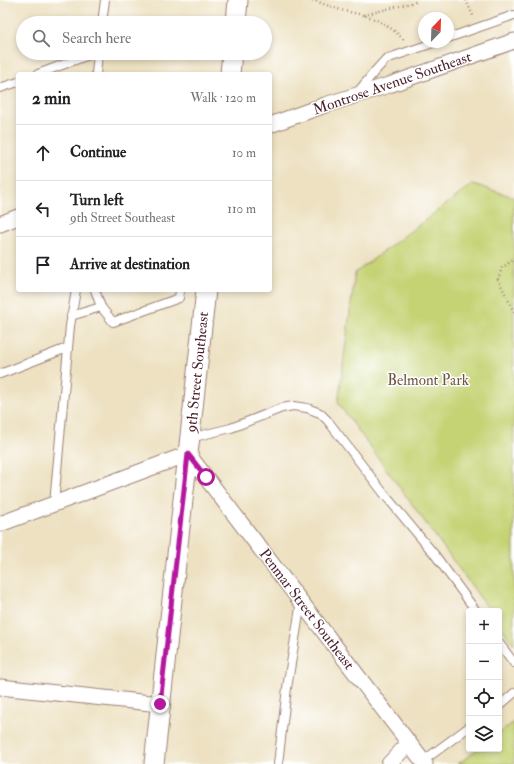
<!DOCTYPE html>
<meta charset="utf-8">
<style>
:root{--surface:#fff;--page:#f6f6f6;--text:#202124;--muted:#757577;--line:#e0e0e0}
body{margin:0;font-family:"IM FELL Double Pica",serif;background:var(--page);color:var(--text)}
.controls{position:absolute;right:12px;bottom:12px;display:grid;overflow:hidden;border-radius:4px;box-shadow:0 2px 6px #0003}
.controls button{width:36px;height:36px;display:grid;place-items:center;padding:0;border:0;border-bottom:1px solid var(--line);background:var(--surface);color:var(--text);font:20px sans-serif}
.compass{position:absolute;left:418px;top:12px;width:36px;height:36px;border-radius:50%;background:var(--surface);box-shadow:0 2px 6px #0003;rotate:23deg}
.stop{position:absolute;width:12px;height:12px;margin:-9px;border:3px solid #b5179e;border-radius:50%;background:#fff}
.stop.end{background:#b5179e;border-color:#fff;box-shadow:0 1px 4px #0008}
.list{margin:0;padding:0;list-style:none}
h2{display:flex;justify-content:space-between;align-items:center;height:52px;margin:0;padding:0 16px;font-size:17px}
h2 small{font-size:13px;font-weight:400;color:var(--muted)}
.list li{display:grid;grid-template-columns:26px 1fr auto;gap:12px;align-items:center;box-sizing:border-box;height:56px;padding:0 16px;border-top:1px solid var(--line)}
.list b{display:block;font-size:15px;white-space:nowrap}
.list p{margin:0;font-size:13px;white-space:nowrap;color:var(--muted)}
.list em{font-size:13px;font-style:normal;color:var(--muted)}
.icon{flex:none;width:22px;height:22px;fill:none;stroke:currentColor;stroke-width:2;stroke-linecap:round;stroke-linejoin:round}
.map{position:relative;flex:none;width:514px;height:764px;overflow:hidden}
.search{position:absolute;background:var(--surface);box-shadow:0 2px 6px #0003;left:16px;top:16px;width:256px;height:44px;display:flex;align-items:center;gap:10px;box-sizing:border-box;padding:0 14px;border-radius:22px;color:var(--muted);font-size:15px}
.panel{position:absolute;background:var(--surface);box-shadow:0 2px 6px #0003;left:16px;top:72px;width:256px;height:220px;border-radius:4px}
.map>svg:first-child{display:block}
.green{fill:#c6d374;stroke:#887950}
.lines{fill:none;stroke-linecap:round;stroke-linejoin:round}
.service-casing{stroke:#9c8076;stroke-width:10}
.minor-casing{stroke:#9c8076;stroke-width:17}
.tertiary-casing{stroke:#9c8076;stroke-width:21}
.path{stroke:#9c8076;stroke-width:2.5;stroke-dasharray:1 3;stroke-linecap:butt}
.service{stroke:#fff;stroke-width:8}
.minor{stroke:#fff;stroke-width:15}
.tertiary{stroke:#fff;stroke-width:19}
.route{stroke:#b5179e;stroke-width:5}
.labels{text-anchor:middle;stroke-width:3;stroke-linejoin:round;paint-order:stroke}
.street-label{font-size:15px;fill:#4a1f2b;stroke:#fff}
.park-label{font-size:15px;fill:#6f5541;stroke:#fff}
</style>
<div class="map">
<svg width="514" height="764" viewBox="0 0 514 764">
<rect width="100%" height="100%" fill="#fff"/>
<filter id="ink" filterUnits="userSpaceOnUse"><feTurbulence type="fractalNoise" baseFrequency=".025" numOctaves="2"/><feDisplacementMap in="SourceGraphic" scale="8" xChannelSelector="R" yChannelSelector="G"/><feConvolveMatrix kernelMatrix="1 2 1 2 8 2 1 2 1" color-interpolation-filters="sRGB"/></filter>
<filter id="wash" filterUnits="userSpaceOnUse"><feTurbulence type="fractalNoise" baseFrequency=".012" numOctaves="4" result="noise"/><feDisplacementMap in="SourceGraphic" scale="16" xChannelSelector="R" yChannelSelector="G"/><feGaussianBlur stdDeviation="0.9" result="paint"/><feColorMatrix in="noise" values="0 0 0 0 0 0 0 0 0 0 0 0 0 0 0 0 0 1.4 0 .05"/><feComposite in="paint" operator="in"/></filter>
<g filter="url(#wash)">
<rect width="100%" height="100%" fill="#ede1c1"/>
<!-- green -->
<g class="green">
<path d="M473,184L514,197V645L499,624V611H490L338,403L355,273Z"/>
<path d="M514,722V764H458L478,749H499V733Z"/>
</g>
</g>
<g filter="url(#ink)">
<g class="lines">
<defs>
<g id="service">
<path d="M102,23L105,0"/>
<path d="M448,38L514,15"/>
<path d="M38,74L94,53"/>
<path d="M96,74L98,53"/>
<path d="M0,88L18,82"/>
<path d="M357,93L375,71L386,59L436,42"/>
<path d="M95,290L101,307L113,322L179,298L180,290"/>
<path d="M71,316L101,307"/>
<path d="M0,374L67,348"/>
<path d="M190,438L231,428L282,408L293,406L307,408L320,413L328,421L385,495L435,555L476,611"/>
<path d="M54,504L70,326L76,290"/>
<path d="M499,643L514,663"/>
<path d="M499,706L514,693"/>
<path d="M423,761L469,727"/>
<path d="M278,764L287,688L301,602"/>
</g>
<g id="minor">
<path d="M270,125L325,105L389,85L514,41"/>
<path d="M0,224L18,217"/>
<path d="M0,524L188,454L425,764"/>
<path d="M0,687L160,704"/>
<path d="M389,764L409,743"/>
</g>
<g id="tertiary">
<path d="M236,23L238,0"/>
<path d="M230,74L232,53"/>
<path d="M154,764L206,290"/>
</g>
</defs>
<!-- service casing -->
<use href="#service" class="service-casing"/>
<!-- minor casing -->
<use href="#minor" class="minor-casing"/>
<!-- tertiary casing -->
<use href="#tertiary" class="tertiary-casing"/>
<!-- path -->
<g class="path">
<path d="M312,0C322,3 331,7 341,10C348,12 356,13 363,15C379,19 394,29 405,41"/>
<path d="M466,0L474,18"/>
<path d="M364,15L415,2L417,0"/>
<path d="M514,312L498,279L502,268L514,259"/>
</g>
<!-- service -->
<use href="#service" class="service"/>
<!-- minor -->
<use href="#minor" class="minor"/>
<!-- tertiary -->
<use href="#tertiary" class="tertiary"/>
</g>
</g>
<g class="lines" filter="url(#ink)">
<!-- route -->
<path class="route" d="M160,704L188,454L206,477"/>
</g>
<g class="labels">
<!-- street labels -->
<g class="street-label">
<text transform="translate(392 83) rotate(-19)" y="5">Montrose Avenue Southeast</text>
<text transform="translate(197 372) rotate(-84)" y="5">9th Street Southeast</text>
<text transform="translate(307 609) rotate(53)" y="5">Penmar Street Southeast</text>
</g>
<!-- park labels -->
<g class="park-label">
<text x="428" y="385">Belmont Park</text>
</g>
</g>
</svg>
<div class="controls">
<button>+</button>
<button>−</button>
<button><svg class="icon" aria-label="locate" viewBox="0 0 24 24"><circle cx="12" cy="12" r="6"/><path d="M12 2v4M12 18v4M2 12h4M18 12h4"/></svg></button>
<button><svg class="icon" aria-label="layers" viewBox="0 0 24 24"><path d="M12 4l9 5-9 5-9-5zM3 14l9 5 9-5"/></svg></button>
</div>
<svg class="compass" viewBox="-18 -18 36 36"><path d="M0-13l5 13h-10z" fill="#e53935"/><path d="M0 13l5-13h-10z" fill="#757577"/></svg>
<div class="stop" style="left:206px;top:477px"></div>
<div class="stop end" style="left:160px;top:704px"></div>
<div class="search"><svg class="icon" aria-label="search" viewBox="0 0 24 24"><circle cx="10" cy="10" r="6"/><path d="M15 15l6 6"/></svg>Search here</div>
<section class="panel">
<h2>2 min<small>Walk · 120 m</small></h2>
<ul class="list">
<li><svg class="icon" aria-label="ahead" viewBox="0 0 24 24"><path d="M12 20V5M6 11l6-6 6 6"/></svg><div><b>Continue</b></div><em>10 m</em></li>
<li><svg class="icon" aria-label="left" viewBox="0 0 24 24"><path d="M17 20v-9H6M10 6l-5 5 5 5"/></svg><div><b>Turn left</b><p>9th Street Southeast</p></div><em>110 m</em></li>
<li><svg class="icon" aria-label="arrive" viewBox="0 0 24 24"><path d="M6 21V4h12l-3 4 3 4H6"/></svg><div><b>Arrive at destination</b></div></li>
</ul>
</section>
</div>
